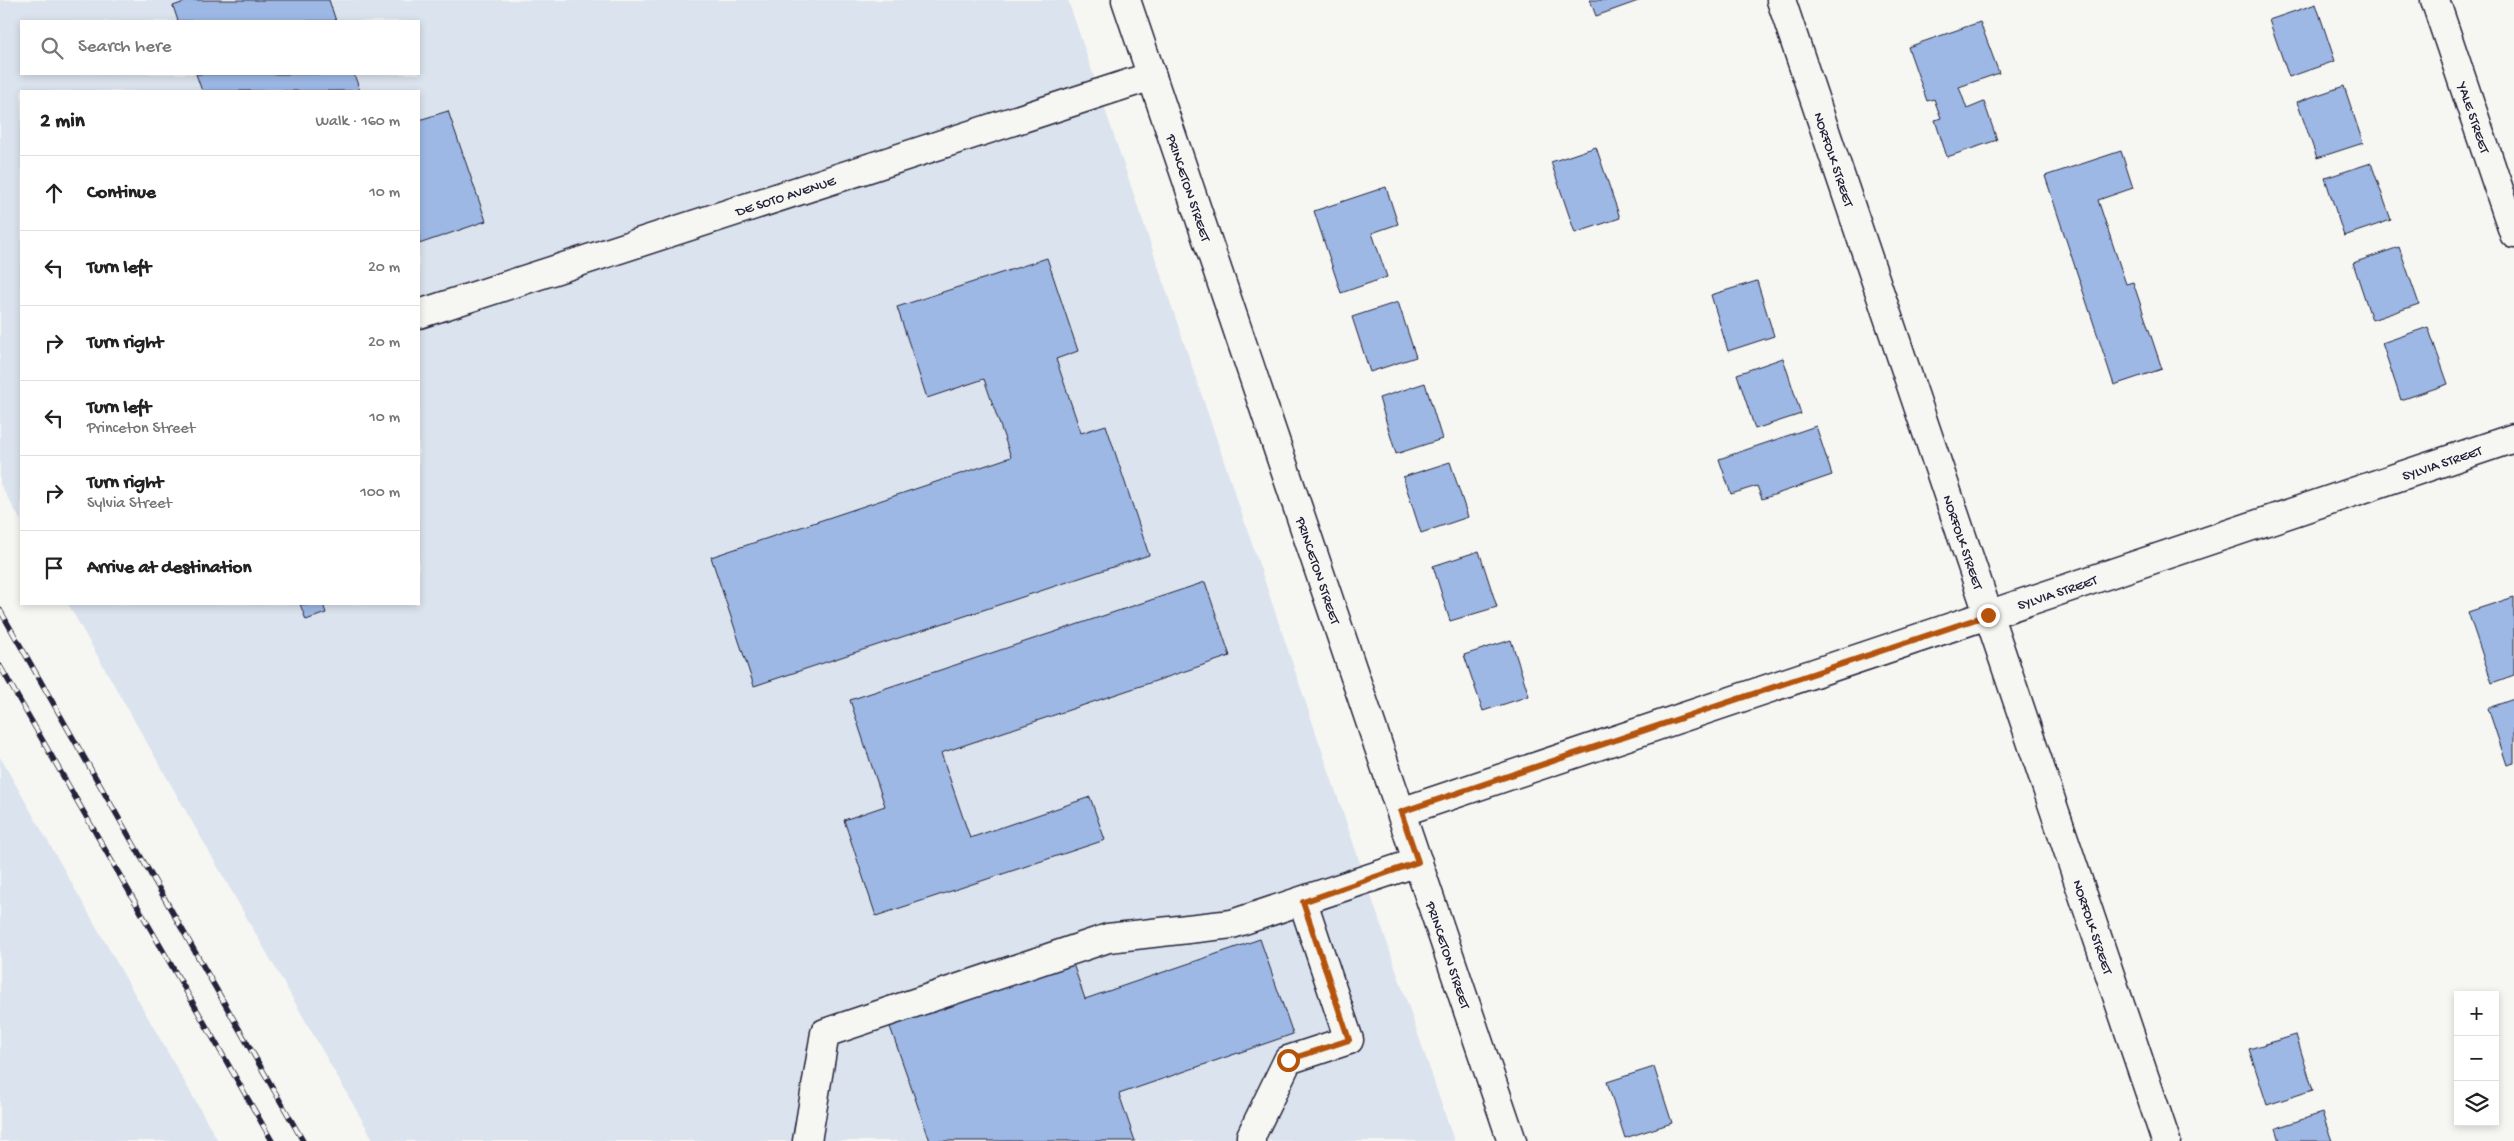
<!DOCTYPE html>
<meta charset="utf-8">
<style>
:root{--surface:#fff;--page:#f6f6f6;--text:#222;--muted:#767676;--line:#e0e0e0}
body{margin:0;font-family:"Gochi Hand",sans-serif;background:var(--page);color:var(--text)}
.controls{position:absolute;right:15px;bottom:15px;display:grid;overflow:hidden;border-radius:0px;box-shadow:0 2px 8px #0003}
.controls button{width:45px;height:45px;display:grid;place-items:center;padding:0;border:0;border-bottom:1px solid var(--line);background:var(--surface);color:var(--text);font:25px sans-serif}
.stop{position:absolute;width:15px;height:15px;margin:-11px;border:4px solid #b45309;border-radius:50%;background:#fff}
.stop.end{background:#b45309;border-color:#fff;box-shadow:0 1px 5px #0008}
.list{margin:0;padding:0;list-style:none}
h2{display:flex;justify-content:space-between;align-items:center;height:65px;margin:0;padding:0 20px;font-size:21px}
h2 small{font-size:16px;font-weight:400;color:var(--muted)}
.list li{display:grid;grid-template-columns:32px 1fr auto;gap:15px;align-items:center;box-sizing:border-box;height:75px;padding:0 20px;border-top:1px solid var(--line)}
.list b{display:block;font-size:19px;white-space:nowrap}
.list p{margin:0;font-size:16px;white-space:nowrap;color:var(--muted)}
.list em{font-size:16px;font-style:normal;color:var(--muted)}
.icon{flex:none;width:28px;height:28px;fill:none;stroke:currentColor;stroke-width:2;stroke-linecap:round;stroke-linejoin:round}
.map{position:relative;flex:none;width:2514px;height:1141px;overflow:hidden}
.search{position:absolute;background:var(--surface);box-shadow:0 2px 8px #0003;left:20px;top:20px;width:400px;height:55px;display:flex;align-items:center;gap:12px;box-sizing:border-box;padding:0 18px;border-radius:0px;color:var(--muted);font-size:19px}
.panel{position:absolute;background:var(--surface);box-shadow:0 2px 8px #0003;left:20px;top:90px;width:400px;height:515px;border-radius:0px}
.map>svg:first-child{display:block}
.built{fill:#dbe3ee;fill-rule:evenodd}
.building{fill:#9db8e4;stroke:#22223b}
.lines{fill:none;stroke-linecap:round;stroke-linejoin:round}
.minor-casing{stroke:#22223b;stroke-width:31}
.minor{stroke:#f6f6f2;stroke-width:28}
.rail-casing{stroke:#22223b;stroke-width:5.5}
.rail{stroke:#f6f6f2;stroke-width:4;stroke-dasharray:11;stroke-linecap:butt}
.route{stroke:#b45309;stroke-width:6}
.labels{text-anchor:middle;stroke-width:4;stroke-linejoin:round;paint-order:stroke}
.street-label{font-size:14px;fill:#22223b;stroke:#f6f6f2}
</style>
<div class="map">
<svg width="2514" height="1141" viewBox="0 0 2514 1141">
<rect width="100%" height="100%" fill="#f6f6f2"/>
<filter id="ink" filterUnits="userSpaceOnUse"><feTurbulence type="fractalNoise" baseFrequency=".02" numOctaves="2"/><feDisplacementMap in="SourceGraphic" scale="10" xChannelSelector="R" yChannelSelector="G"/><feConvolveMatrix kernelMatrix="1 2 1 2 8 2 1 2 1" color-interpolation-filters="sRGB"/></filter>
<g filter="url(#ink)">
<!-- built -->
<g class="built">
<path d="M0,0H1068L1454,1141H374L68,604H419V91H21V521L0,484ZM21,21H419V74H21Z"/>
<path d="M0,757L218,1141H0Z"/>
</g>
<!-- building -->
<g class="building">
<path d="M190,0H329L336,21H178L173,6Z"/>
<path d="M1590,0H1641L1596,16Z"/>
<path d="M2316,4L2335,61L2289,77L2269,20Z"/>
<path d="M1980,22L1999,73L1959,87L1967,109L1984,102L1997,140L1947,157L1935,120L1941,118L1934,99L1927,101L1908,47Z"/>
<path d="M196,74H354L360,91H202Z"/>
<path d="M2344,86L2363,143L2317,158L2297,102Z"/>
<path d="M448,111L486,221L419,244V120Z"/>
<path d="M1596,147L1620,218L1575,233L1551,162Z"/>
<path d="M2121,151L2133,188L2098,200L2126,284L2133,282L2162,369L2114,385L2045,176Z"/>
<path d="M2371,163L2391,220L2344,236L2325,178Z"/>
<path d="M1386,187L1398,224L1372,233L1387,277L1341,293L1314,211Z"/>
<path d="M2399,247L2419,304L2372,320L2353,263Z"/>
<path d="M1047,258L1078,351L1056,359L1081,433L1106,425L1149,555L754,686L711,557L1011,457L984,379L927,398L897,307Z"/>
<path d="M1757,281L1774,336L1728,351L1711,295Z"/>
<path d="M1398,302L1416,357L1370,372L1352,317Z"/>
<path d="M2428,327L2448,384L2401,400L2382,343Z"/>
<path d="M1783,358L1801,414L1755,429L1737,374Z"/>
<path d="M1425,383L1442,439L1396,454L1379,398Z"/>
<path d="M1816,426L1832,475L1762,499L1757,486L1731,494L1719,459Z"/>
<path d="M1450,462L1468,517L1421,533L1403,477Z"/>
<path d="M1479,551L1497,607L1450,621L1433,566Z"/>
<path d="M1205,582L1230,656L941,753L970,838L1090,797L1105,840L876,916L844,820L885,806L850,700Z"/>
<path d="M2514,597V675L2492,683L2468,612Z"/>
<path d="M300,604H323L326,613L306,620Z"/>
<path d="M1511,640L1529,696L1483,711L1464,655Z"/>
<path d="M2514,699V763L2507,765L2488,708Z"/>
<path d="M1260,939L1293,1034L1119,1094L1135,1141H930L888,1021L1071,958L1085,999Z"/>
<path d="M2296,1035L2313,1090L2267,1105L2249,1049Z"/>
<path d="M1654,1067L1672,1123L1625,1138L1607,1082Z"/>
<path d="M2322,1113L2332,1141H2280L2276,1128Z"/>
</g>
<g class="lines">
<defs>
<g id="minor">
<path id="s1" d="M1126,0L1512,1141"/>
<path id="s2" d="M1781,0L2166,1141"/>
<path id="s3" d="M2435,0L2514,234"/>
<path id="s4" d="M419,314L1152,76"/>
<path id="s5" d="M1401,812L2514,438"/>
<path d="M807,1141L825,1033L1108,938L1232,924L1418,862"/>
<path d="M1251,1141V1136L1288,1060L1349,1040L1303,902"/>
</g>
</defs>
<!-- minor casing -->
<use href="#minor" class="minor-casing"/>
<!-- minor -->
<use href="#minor" class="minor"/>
<defs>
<g id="rail">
<path d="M0,610L303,1141"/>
<path d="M0,666L272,1141"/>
</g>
</defs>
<!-- rail casing -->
<use href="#rail" class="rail-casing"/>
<!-- rail -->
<use href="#rail" class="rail"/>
</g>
</g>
<g class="lines" filter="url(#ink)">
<!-- route -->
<path class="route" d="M1288,1060L1349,1040L1303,902L1418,862L1401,812L1988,615"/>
</g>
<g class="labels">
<!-- street labels -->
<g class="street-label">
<text dy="5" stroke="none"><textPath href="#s3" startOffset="124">YALE STREET</textPath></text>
<text dy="5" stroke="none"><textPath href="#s2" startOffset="168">NORFOLK STREET</textPath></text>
<text dy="5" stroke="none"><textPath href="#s1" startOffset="198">PRINCETON STREET</textPath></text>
<text dy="5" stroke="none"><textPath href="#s4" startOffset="385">DE SOTO AVENUE</textPath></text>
<text dy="5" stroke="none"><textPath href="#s5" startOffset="1098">SYLVIA STREET</textPath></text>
<text dy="5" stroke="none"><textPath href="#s2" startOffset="572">NORFOLK STREET</textPath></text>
<text dy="5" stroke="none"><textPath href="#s1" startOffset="602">PRINCETON STREET</textPath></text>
<text dy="5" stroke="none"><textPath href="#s5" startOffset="692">SYLVIA STREET</textPath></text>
<text dy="5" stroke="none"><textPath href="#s2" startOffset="978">NORFOLK STREET</textPath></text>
<text dy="5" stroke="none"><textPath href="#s1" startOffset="1008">PRINCETON STREET</textPath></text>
</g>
</g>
</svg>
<div class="controls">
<button>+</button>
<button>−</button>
<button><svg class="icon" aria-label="layers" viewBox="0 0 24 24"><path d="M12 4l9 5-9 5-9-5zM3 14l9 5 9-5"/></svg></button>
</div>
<div class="stop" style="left:1288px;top:1060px"></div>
<div class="stop end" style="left:1988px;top:615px"></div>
<div class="search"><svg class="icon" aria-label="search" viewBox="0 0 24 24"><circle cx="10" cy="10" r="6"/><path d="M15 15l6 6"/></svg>Search here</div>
<section class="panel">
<h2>2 min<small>Walk · 160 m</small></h2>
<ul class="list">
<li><svg class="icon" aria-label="ahead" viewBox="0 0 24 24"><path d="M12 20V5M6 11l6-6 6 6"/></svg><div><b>Continue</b></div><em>10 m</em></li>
<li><svg class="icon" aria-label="left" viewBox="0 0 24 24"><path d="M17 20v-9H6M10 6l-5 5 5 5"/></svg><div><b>Turn left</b></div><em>20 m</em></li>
<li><svg class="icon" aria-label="right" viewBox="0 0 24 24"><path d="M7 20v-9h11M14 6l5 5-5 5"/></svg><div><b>Turn right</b></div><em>20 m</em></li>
<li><svg class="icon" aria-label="left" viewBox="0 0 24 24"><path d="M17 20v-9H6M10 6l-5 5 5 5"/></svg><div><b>Turn left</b><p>Princeton Street</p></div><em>10 m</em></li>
<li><svg class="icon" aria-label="right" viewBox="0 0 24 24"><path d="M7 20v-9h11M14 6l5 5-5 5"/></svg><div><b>Turn right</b><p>Sylvia Street</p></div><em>100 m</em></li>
<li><svg class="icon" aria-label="arrive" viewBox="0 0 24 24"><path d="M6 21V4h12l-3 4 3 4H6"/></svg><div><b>Arrive at destination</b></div></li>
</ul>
</section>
</div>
